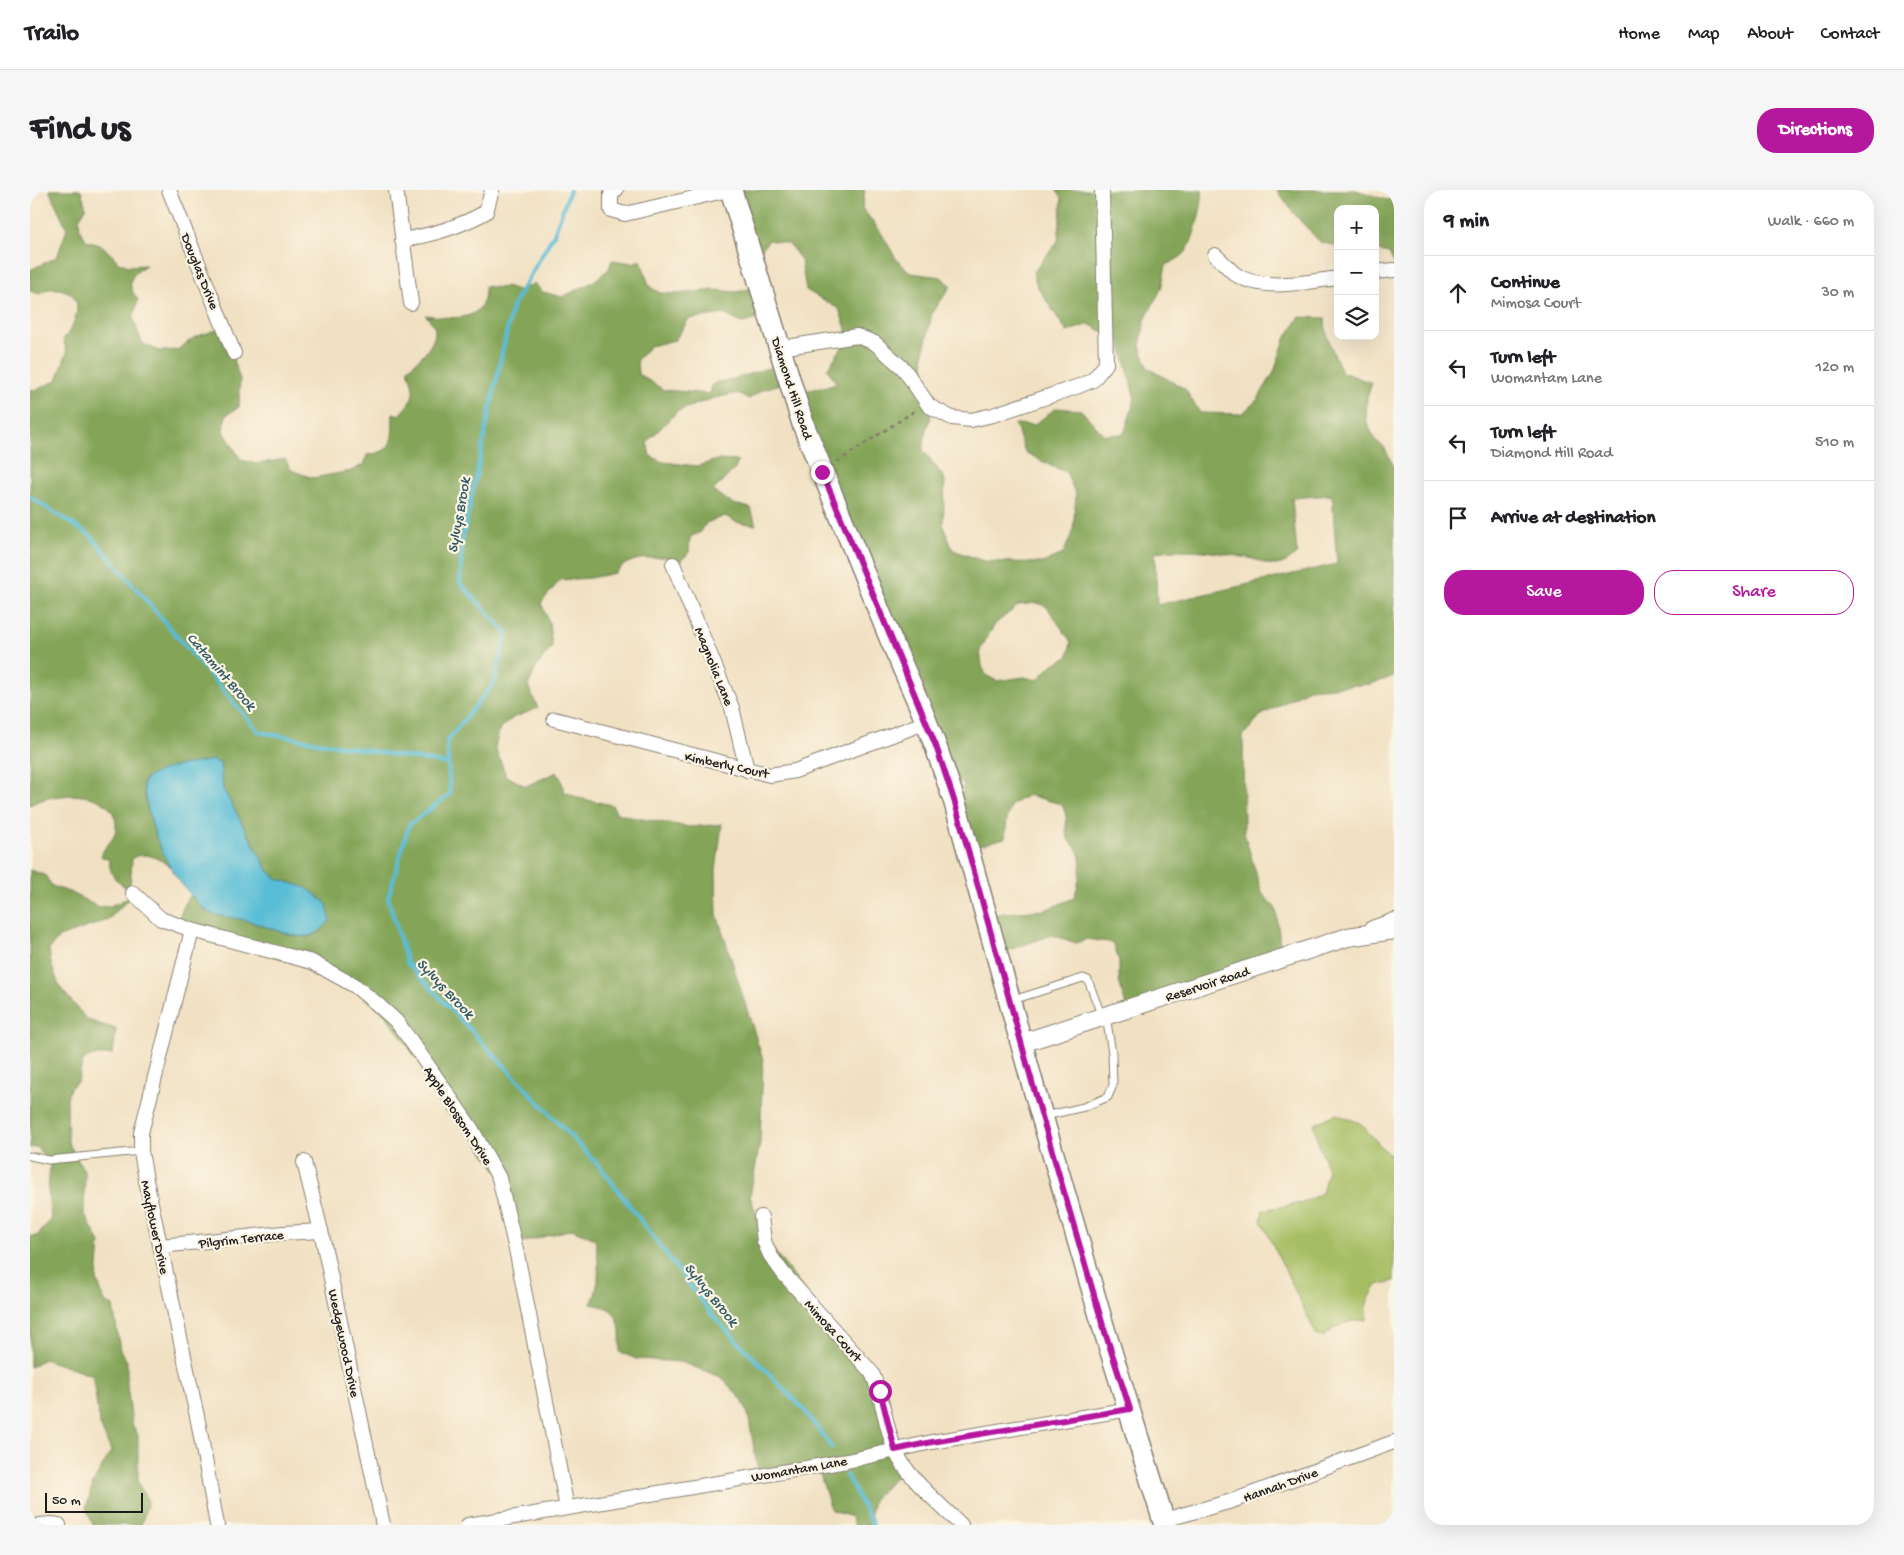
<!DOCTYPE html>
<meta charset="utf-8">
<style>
:root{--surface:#fff;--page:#f6f6f6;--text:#202124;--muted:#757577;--line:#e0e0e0;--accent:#b5179e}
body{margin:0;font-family:"Gochi Hand",sans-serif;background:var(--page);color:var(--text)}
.controls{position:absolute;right:15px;top:15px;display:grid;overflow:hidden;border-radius:10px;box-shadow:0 5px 20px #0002}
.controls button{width:45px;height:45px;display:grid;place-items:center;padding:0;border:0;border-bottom:1px solid var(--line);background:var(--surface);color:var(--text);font:25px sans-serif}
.scale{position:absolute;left:15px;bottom:12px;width:98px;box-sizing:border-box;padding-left:5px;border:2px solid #1c1c1c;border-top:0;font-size:14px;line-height:18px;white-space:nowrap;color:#1c1c1c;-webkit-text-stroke:4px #fcf5e5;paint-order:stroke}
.stop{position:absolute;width:15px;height:15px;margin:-11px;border:4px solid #b5179e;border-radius:50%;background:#fff}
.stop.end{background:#b5179e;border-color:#fff;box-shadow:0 1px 5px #0008}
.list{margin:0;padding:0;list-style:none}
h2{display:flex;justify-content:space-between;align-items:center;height:65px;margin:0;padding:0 20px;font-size:21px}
h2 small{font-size:16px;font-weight:400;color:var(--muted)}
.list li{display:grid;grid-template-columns:32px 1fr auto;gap:15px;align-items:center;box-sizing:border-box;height:75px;padding:0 20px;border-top:1px solid var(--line)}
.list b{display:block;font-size:19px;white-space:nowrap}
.list p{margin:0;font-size:16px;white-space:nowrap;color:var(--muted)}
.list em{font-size:16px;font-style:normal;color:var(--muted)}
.actions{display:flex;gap:10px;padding:15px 20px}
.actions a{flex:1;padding:11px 0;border:1px solid var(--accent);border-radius:20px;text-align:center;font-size:18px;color:var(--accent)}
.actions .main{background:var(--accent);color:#fff}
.icon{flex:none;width:28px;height:28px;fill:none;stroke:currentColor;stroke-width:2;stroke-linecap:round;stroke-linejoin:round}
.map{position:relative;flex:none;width:1364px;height:1335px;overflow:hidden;border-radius:20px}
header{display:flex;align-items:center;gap:30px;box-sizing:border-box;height:70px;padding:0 25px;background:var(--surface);border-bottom:1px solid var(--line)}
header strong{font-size:24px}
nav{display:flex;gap:28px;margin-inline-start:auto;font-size:18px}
.intro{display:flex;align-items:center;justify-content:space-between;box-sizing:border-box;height:120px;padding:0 30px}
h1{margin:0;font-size:35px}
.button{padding:12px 22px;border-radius:20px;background:var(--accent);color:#fff;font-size:18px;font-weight:700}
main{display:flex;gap:30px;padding:0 30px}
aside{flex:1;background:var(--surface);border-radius:20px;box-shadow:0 5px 20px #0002}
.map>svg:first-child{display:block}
.green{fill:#a6be63;stroke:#616d40}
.forest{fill:#84a559;stroke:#50603a;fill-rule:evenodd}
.water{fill:#58bdd6;stroke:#3a6c79}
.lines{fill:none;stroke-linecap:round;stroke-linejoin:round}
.stream{stroke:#58bdd6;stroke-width:4}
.service-casing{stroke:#867e70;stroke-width:9}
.minor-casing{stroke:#867e70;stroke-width:16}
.tertiary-casing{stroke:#867e70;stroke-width:20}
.primary-casing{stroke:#867e70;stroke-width:24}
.path{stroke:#867e70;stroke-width:2.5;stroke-dasharray:4 4;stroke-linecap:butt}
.service{stroke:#fff;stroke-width:7}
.minor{stroke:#fff;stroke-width:14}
.tertiary{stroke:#fff;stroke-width:18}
.primary{stroke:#fff;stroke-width:21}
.route{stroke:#b5179e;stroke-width:6}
.labels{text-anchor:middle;stroke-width:4.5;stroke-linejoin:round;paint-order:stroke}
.street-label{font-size:14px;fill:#1c1c1c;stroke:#fcf5e5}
.water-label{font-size:15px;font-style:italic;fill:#345c66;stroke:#fcf5e5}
</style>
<header>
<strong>Trailo</strong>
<nav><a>Home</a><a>Map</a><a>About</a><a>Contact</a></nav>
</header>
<div class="intro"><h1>Find us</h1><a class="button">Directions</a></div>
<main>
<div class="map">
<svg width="1364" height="1335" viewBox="0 0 1364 1335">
<rect width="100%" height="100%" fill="#fcf5e5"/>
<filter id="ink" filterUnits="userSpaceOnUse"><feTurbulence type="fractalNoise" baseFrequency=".02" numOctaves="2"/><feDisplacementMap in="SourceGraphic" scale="10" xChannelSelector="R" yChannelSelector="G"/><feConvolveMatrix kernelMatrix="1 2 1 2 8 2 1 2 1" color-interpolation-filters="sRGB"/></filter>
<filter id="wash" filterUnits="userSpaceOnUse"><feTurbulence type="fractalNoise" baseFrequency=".0096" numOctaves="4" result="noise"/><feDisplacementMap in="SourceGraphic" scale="20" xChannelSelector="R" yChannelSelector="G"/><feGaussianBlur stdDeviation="1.12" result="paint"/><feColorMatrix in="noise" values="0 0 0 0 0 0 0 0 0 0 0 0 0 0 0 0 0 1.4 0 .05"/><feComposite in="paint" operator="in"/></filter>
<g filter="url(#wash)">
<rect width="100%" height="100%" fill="#f1e1c3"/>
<!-- green -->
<path class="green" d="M1306,924L1330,933L1358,964H1364V1091L1347,1095L1337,1112V1130C1319,1130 1307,1134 1294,1147L1287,1146L1231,1030L1233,1020L1272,1013L1292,1003L1298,980L1287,949L1284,934Z"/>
<!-- forest -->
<g class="forest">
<path d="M19,0H51L56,18L49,29L50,40L57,51L73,56L90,73L99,76L116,75C100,85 95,93 108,110L103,128L112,153L129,161L147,160L165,147L192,138L195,144L210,189L209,217L196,225L193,240L211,270L226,274L255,269L261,280L283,288L321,281L333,275L337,265C366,262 362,247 363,223L369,225C387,205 385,204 378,179C389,169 412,150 403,134C401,131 397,127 395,125C413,127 444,134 453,112C455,107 455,101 455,96L472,98L476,96L491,101L504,93L513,102L532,107L563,92L579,79L582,70L602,73L611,70L619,96L630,103L647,104L684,100L707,102L730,96L733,128L712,133L694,124L659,129L645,150L620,156L607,170L608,184L634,200L680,204L682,195L688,192L704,189L751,174L753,193L732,200L719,209L708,203L684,208L648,221L617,252L620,266L633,272L667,276L687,270L708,271L705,279L683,301L703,314L721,318L726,335L706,332L695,326L676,333L671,342L660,347L659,362L646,377L637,367C618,368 598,367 585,383L560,388L530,390L511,413L519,432L522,457L507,476L498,496L508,518L483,528L470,538L465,557L476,586L496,596L527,582L531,589L534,601L548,608L582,615L587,623L600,627L660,637L692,634L686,680L687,724L733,870L730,953L720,1006L735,1049L841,1187L873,1279L843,1310L840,1324L844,1335H824L821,1327L801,1320L788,1278L729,1287L718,1224L712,1210L691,1187L651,1172L606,1169L590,1162C590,1148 593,1126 577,1118C573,1116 566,1115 561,1114C571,1095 569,1071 565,1049L542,1039L487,1054L470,985L355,824L307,785L145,737L158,707L161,706L178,722L215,730L263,746L279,747L292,741L277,698L248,689L239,682L193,599L190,573L116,588L113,593C117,623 125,650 140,676C127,668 117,661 102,668L100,699C86,693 80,685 79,670L71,666C74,655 84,652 86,640C89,597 25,601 0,615V199L6,200L27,190L37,162L33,150C44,137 58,107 33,100C28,98 22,99 17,99L10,104L0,101V80L27,67L37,39Z"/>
<path d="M700,0H835L832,18L850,41L867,70L881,83L911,87L921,96L902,123L893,166L901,227L896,240L893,260L915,289L913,336L923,360L953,371L1012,373L1033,364L1043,341L1046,305L1036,282L1021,276L995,262L985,234L1004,235L1026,218L1051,220L1074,245L1094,244L1105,209L1090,151L1059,134L1037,142L1007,96L1003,83L1028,51L1032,8L1026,0H1172C1174,12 1163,57 1153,65C1149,69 1141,72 1136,75L1131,99L1115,130L1110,156L1118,178L1155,199L1170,223L1212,224L1228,209L1244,182L1255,149L1270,127L1295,128C1295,147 1305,165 1312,182L1342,193L1337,207L1336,230L1345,250L1354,257L1364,277V486L1341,494L1279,499L1230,526L1213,546L1214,643L1232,703L1246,719L1252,771L1097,820L1089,791V771L1084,755L1079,752L1057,749L1046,753L1022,745L968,764L959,726L975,723L1015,720L1044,708C1048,696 1054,673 1048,661C1045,656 1040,653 1038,648C1033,636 1041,629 1031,614L998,605L981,615L977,629L975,648L939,658L927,624L934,594L917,587L887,507L894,492L878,486L764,203L807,194L797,179L811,159L818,144L809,119L776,100L771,70L759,54L739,50L723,70ZM1302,305L1307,374L1127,415L1125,362C1156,357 1187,362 1218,368C1226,369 1236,375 1244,375C1253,375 1261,370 1267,363L1262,308ZM1008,413L1017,417L1041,452L1038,467L1022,475L1007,490L994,487L967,491L956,485L952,476L950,460L965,434L989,415Z"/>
<path d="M1247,0H1326L1357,10L1364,7V74L1359,63L1345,60V19H1308V56L1290,52L1266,26Z"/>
<path d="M0,680L15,685L22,696L42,703L68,717L80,716L101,707L78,730L29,747L19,760L21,773L29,796L57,830L86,839L83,864L62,866L53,871L48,891L40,898L37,908L38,952L55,983L54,1023L70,1053L67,1090L75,1112L83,1116L90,1160L97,1171V1195L102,1234L108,1245V1293L118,1311L111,1335H63L56,1318L63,1293L81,1261L69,1233L63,1186L14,1169L0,1177V1046H7L21,1029L18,1000L20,975L7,957L0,958Z"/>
</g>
<!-- water -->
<path class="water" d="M183,570L190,573L193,599L239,682L248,689L277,698L297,714L300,730C283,754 267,747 243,739C233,736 223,732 214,730C203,727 190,727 180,723C174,721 170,714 166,710C134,679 119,636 113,593C125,576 163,574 183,570Z"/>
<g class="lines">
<!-- stream -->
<g class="stream">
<path d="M540,0L524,44L482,117L432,352L430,393L477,443L464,493L417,551L420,604L379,635L358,708L377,773L571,978L683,1126L774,1220L802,1258"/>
<path d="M0,307L61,346L229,542L418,574"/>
<path d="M816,1285L843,1335"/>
</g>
</g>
</g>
<g filter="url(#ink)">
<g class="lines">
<defs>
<g id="service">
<path d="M983,810L1053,788L1058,790L1072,827"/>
<path d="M1015,926L1054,917L1078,907L1083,895L1082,863L1076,826"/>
<path d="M0,966L19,970L111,961"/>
</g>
<g id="minor">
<path d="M139,0L204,163"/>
<path d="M366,0L381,113"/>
<path d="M586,0L581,4V20L595,24L698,0"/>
<path d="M372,50C403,45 429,37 456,22L462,0"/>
<path d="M1185,65C1192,71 1198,78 1205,84C1231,102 1278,92 1308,88"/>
<path d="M1345,82L1364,80"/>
<path d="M750,158L827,146L845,153L874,179L899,216L922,228L941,230L963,225L1049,196L1063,190L1076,174L1072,0"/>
<path d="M643,374L702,518L717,580"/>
<path d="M524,529L740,585L765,581L897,532"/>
<path d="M103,703L131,729L162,740L282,772L325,796L346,813L366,831L381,851L441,938L469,988L487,1064L537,1318"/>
<path d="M1342,738L1364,730"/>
<path d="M162,740L111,943V961L116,990L168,1231L187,1335"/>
<path d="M274,972L291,1041L353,1335"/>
<path d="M731,1027L734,1051L740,1065L753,1083L842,1183C853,1208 855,1235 865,1260C877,1288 909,1313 931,1335"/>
<path d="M131,1056L253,1043L291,1041"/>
<path d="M1134,1330L1202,1311L1364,1252"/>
<path d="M10,1335L21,1334L29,1335"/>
<path d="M438,1335L817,1271L902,1252L1100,1219"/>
</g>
<path id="tertiary" d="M992,853L1318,747L1364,740"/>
<path id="primary" d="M701,0L773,234L861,450L890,516L906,557L925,613L1004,899L1074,1139L1135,1335"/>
</defs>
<!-- service casing -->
<use href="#service" class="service-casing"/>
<!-- minor casing -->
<use href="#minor" class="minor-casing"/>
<!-- tertiary casing -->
<use href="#tertiary" class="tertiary-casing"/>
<!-- primary casing -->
<use href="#primary" class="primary-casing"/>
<!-- path -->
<path class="path" d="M807,272L886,220"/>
<!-- service -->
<use href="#service" class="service"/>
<!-- minor -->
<use href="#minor" class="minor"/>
<!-- tertiary -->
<use href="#tertiary" class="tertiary"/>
<!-- primary -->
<use href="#primary" class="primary"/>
</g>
</g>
<g class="lines" filter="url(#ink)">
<!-- route -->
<path class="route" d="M792,282L906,556L925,613L1004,899L1074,1139L1100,1219L902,1252L865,1260L850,1201"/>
</g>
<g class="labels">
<!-- street labels -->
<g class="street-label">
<text transform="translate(171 81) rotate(68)" y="5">Douglas Drive</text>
<text transform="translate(763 198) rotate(72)" y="5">Diamond Hill Road</text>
<text transform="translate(685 476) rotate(68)" y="5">Magnolia Lane</text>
<text transform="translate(697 574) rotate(12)" y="5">Kimberly Court</text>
<text transform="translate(1177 793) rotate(-18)" y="5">Reservoir Road</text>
<text transform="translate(429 925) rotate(57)" y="5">Apple Blossom Drive</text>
<text transform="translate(126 1037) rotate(78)" y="5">Mayflower Drive</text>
<text transform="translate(211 1048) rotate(-6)" y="5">Pilgrim Terrace</text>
<text transform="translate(804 1140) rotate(48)" y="5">Mimosa Court</text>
<text transform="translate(315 1153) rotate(78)" y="5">Wedgewood Drive</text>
<text transform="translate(769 1278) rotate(-10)" y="5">Womantam Lane</text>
<text transform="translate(1250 1294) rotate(-20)" y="5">Hannah Drive</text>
</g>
<!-- water labels -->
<g class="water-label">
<text transform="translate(428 325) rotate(-80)" y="5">Sylvys Brook</text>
<text transform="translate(192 481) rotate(49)" y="5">Catamint Brook</text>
<text transform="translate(416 798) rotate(47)" y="5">Sylvys Brook</text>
<text transform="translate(682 1104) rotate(51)" y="5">Sylvys Brook</text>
</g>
</g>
</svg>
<div class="controls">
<button>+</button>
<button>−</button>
<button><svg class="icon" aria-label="layers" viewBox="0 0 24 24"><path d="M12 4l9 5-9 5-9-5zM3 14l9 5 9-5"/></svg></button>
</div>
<div class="scale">50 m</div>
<div class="stop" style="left:850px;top:1201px"></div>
<div class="stop end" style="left:792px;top:282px"></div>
</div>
<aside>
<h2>9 min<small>Walk · 660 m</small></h2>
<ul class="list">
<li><svg class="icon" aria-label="ahead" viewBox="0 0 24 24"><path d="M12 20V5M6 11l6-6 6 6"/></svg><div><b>Continue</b><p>Mimosa Court</p></div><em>30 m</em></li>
<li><svg class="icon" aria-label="left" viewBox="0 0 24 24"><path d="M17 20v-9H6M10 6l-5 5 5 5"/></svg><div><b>Turn left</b><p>Womantam Lane</p></div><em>120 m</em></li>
<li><svg class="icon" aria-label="left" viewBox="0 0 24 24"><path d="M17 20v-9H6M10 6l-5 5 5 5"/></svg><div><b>Turn left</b><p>Diamond Hill Road</p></div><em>510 m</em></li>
<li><svg class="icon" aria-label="arrive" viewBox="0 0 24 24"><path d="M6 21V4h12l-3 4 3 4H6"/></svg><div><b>Arrive at destination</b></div></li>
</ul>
<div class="actions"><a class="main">Save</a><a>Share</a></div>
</aside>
</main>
